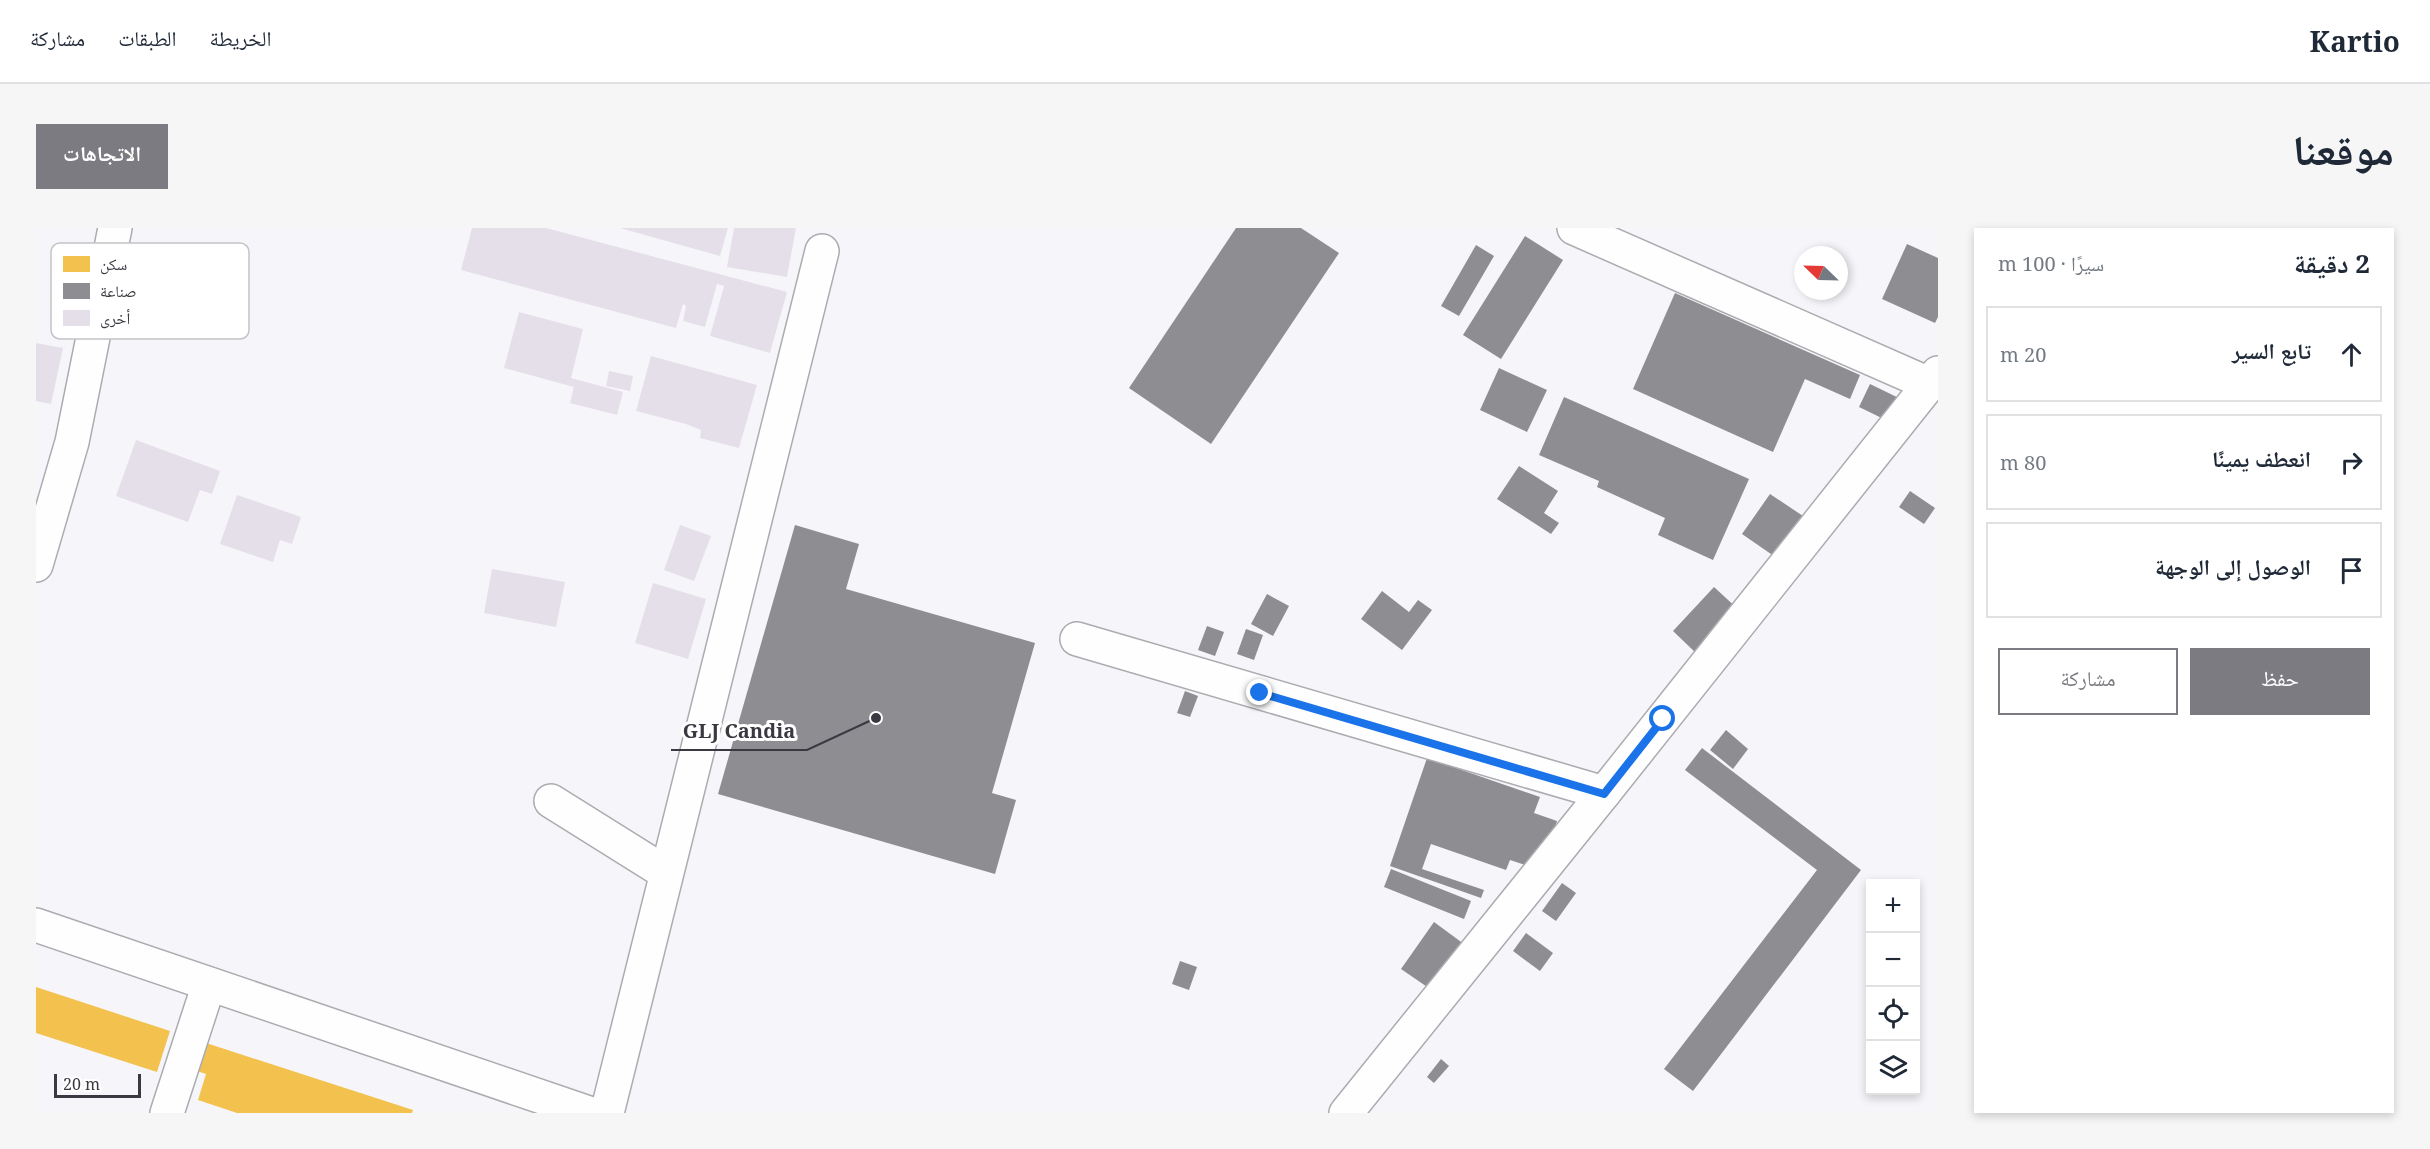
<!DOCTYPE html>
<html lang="ar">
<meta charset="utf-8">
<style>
:root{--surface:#fff;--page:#f6f6f7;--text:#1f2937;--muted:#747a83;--line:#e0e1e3;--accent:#7c7b82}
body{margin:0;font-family:"Noto Serif","Noto Naskh Arabic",serif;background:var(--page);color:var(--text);direction:rtl}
.controls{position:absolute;right:18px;bottom:18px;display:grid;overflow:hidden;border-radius:0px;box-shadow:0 3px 9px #0003}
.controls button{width:54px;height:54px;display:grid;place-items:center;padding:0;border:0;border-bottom:2px solid var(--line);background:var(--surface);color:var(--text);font:30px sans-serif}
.compass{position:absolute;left:1758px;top:18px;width:54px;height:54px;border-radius:50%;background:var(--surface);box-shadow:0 3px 9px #0003;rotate:293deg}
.scale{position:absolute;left:18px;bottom:15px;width:87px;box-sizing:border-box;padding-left:6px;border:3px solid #3a3941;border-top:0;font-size:16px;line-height:21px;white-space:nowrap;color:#3a3941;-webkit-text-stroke:4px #fff;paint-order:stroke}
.stop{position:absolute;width:18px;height:18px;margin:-14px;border:4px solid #1a73e8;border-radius:50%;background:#fff}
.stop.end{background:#1a73e8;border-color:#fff;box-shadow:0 2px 6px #0008}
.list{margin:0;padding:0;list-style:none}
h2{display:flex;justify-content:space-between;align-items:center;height:78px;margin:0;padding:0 24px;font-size:26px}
h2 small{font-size:20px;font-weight:400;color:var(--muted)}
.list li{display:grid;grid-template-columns:39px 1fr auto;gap:18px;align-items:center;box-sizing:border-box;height:96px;margin:0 12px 12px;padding:0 12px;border:2px solid var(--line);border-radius:0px}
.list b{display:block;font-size:22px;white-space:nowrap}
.list em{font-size:20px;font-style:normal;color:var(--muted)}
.actions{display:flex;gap:12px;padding:18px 24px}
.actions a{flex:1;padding:14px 0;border:2px solid var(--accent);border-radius:0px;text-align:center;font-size:21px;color:var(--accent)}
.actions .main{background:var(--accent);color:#fff}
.icon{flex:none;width:33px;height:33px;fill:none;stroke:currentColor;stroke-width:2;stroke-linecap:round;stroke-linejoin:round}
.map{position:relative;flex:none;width:1902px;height:885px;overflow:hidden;direction:ltr;border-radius:0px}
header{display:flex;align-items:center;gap:36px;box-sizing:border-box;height:84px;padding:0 30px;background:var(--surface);border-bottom:2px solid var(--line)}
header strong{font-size:28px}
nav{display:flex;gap:33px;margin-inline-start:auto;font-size:21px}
.intro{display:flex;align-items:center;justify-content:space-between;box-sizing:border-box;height:144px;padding:0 36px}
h1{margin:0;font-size:42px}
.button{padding:15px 27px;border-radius:0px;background:var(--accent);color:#fff;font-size:21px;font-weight:700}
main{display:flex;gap:36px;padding:0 36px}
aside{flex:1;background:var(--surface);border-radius:0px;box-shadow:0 3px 9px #0003}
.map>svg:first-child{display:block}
.homes{fill:#f2c14e}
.industry{fill:#8d8d92}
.building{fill:#e5dfe9}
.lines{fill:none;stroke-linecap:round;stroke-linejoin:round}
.minor-casing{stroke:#ababb0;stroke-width:36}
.minor{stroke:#fefefe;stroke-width:33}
.route{stroke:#1a73e8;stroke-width:8}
.key{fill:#fff;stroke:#c4c4c6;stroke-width:1.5}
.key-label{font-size:16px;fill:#3a3941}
.leader{fill:none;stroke:#3a3941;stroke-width:2}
.callout-dot{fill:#3a3941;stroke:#fff;stroke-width:2}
.callout-label{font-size:20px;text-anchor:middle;font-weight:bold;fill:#3a3941;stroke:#fff;stroke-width:6;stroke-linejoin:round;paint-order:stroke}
</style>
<header>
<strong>Kartio</strong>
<nav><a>الخريطة</a><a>الطبقات</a><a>مشاركة</a></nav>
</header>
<div class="intro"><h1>موقعنا</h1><a class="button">الاتجاهات</a></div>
<main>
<aside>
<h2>2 دقيقة<small>سيرًا · 100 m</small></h2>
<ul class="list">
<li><svg class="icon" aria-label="ahead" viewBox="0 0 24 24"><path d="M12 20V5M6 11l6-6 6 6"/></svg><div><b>تابع السير</b></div><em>20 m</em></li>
<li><svg class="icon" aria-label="right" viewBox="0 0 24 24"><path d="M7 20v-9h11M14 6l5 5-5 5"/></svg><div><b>انعطف يمينًا</b></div><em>80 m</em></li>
<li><svg class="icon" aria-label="arrive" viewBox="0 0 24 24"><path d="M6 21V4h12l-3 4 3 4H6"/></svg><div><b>الوصول إلى الوجهة</b></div></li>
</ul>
<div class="actions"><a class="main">حفظ</a><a>مشاركة</a></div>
</aside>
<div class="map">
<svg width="1902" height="885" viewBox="0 0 1902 885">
<rect width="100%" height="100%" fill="#f6f6fa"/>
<!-- homes -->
<g class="homes">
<path d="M0,759L134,803L121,844L0,805Z"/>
<path d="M167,814L377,882L376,885H201L162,872L170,846L158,842Z"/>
</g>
<!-- industry -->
<g class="industry">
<path d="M1200,0H1265L1303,25L1175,216L1093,160Z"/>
<path d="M1489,8L1527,32L1465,131L1427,107Z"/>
<path d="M1871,16L1902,30V89L1899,95L1846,71Z"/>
<path d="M1440,17L1458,28L1423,88L1405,78Z"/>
<path d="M1639,65L1824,147L1814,171L1769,151L1737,224L1597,161Z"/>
<path d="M1463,140L1511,162L1491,204L1444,182Z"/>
<path d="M1834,156L1869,173L1858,196L1823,179Z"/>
<path d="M1528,169L1713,251L1677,332L1622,307L1629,290L1561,259L1563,253L1503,227Z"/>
<path d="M1483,238L1522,263L1508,285L1523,295L1515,306L1461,271Z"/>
<path d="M1874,263L1899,280L1888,296L1863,279Z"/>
<path d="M1734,266L1773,292L1745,333L1706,306Z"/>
<path d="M759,297L823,316L810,361L999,415L956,565L980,572L959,646L682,566Z"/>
<path d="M1678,359L1704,383L1662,427L1637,403Z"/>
<path d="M1346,363L1373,384L1382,372L1396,382L1366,422L1325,391Z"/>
<path d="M1231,366L1253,378L1237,408L1215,396Z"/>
<path d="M1171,398L1188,404L1179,428L1162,422Z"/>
<path d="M1210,401L1227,407L1218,432L1201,426Z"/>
<path d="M1149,463L1162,468L1154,489L1141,485Z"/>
<path d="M1690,502L1712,521L1697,541L1674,522Z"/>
<path d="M1666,520L1825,642L1657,863L1628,841L1781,642L1649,542Z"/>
<path d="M1391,530L1504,569L1498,585L1521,593L1504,642L1474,632L1470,642L1395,616L1386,641L1448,662L1445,670L1354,638Z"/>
<path d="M1355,641L1435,673L1428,691L1348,659Z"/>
<path d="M1526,655L1540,665L1520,693L1506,683Z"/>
<path d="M1398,694L1432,719L1400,765L1365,741Z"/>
<path d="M1490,705L1517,725L1504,743L1477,723Z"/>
<path d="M1144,733L1161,739L1153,762L1136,756Z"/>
<path d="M1405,831L1413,838L1398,855L1391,849Z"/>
</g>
<!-- building -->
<g class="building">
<path d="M436,0H510L751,64L734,125L674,108L688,58L681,56L669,99L647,93L650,78L647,76L640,100L425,42Z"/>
<path d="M584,0H692L684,28Z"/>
<path d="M698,0H760L751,49L691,39Z"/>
<path d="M483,84L547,101L535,150L587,164L581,187L534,175L538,159L468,140Z"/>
<path d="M0,115L27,120L15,176L0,173Z"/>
<path d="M615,128L721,157L703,220L664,210L665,202L650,196L600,183Z"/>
<path d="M573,143L597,148L594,163L570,158Z"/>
<path d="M100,212L184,243L176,266L164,262L152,294L80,268Z"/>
<path d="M201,267L265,289L256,316L244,312L237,334L184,316Z"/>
<path d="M644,297L675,308L658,353L628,342Z"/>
<path d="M456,341L529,354L520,399L448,385Z"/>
<path d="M617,355L670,371L652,431L599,415Z"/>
</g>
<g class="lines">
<defs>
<g id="minor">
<path d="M1538,0L1893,156"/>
<path d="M0,337L36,214L79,0"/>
<path d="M1041,411L1568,565"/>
<path d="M515,573L630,645"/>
<path d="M0,697L553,885"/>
<path d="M131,885L173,756"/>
<path d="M571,885L786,23"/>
<path d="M1310,885L1568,565L1902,145"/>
</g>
</defs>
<!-- minor casing -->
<use href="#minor" class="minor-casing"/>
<!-- minor -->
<use href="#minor" class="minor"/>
</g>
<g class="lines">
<!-- route -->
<path class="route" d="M1224,465L1568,566L1627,491"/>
</g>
<!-- legend -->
<rect x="15" y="15" width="198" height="96" rx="9" class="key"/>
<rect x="27" y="28" width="27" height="16" fill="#f2c14e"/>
<rect x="27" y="55" width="27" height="16" fill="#8d8d92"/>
<rect x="27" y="82" width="27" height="16" fill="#e5dfe9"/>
<g class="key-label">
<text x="64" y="42">سكن</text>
<text x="64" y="69">صناعة</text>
<text x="64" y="96">أخرى</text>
</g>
<!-- callouts -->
<path class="leader" d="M840 490L771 522H635"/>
<circle class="callout-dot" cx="840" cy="490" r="6"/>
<g class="callout-label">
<text x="703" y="510">GLJ Candia</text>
</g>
</svg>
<div class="controls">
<button>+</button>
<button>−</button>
<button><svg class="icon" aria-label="locate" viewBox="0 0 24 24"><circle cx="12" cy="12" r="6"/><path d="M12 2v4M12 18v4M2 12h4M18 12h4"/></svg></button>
<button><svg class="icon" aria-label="layers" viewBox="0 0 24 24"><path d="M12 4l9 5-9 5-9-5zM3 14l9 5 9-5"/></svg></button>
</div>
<svg class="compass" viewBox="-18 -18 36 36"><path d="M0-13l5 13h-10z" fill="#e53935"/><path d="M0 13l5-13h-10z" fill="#747a83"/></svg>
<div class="scale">20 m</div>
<div class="stop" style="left:1627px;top:491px"></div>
<div class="stop end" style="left:1224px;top:465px"></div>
</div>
</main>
